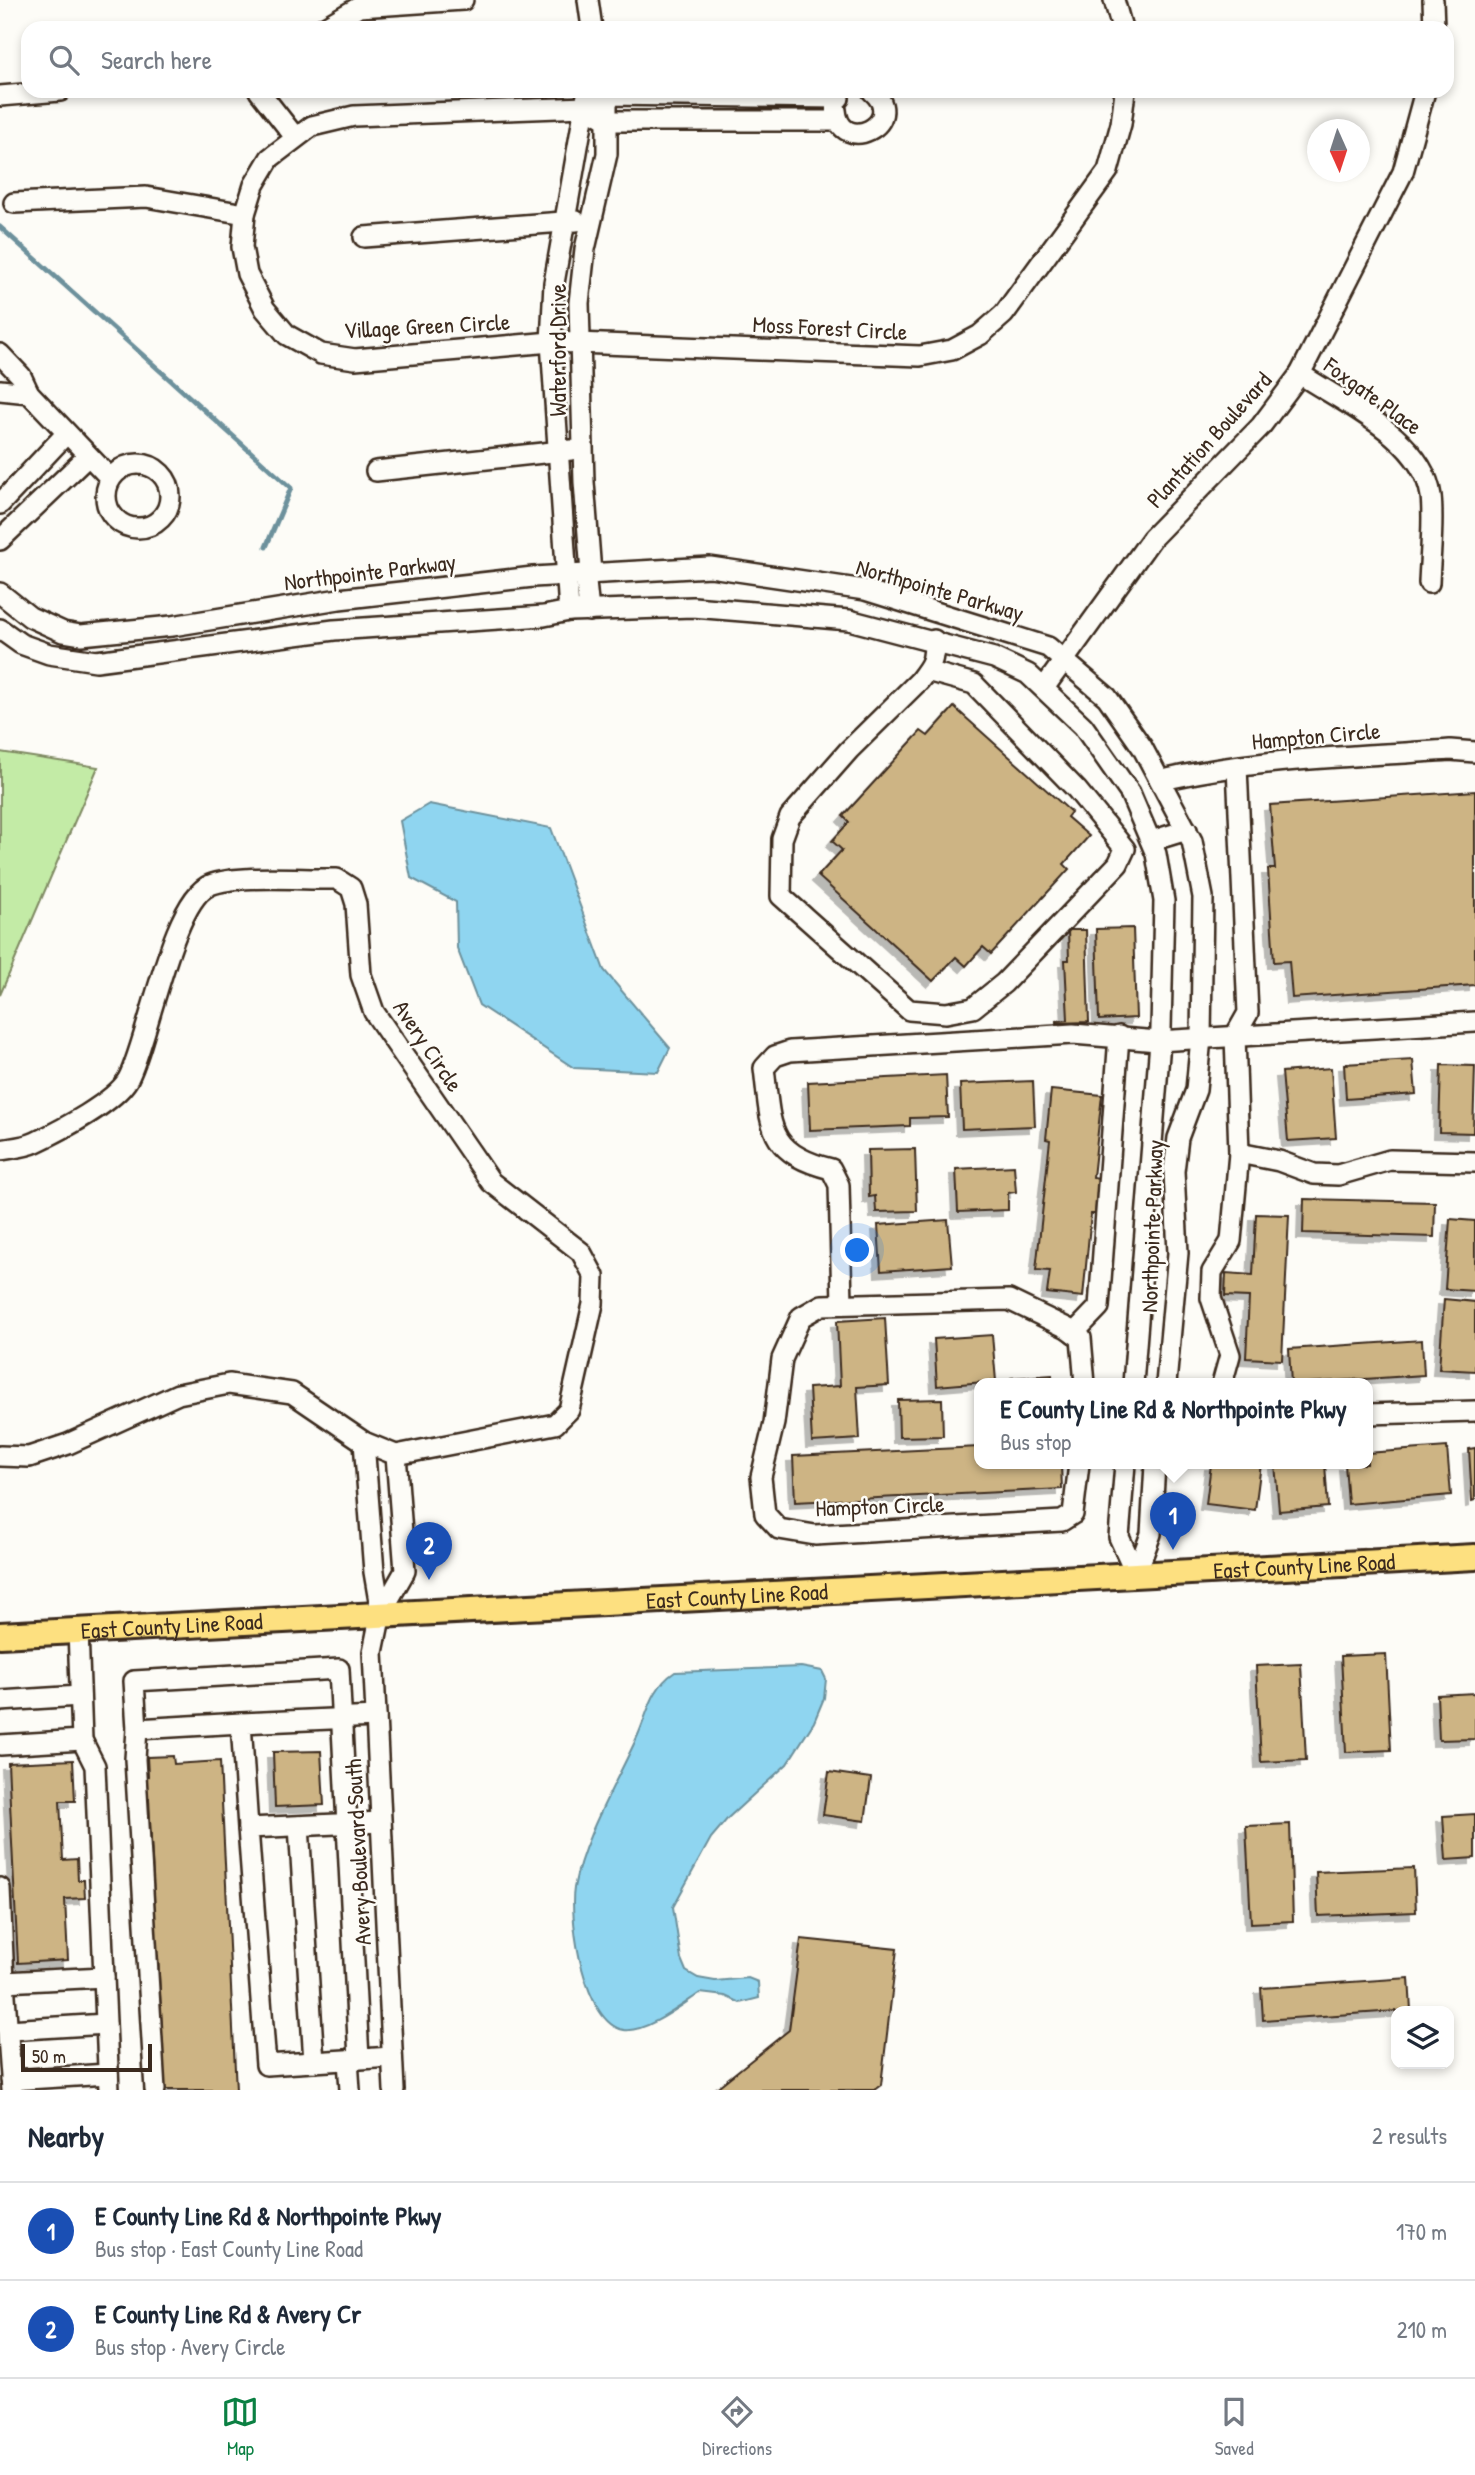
<!DOCTYPE html>
<meta charset="utf-8">
<style>
:root{--surface:#fff;--page:#f2f2f3;--text:#1f2937;--muted:#747a83;--line:#e0e1e3;--accent:#0b8043}
body{margin:0;font-family:"Patrick Hand",sans-serif;background:var(--page);color:var(--text)}
.controls{position:absolute;right:21px;bottom:21px;display:grid;overflow:hidden;border-radius:14px;box-shadow:0 4px 10px #0003}
.controls button{width:63px;height:63px;display:grid;place-items:center;padding:0;border:0;border-bottom:2px solid var(--line);background:var(--surface);color:var(--text);font:35px sans-serif}
.compass{position:absolute;left:1307px;top:119px;width:63px;height:63px;border-radius:50%;background:var(--surface);box-shadow:0 4px 10px #0003;rotate:177deg}
.scale{position:absolute;left:21px;bottom:18px;width:131px;box-sizing:border-box;padding-left:7px;border:4px solid #3b2a1e;border-top:0;font-size:19px;line-height:24px;white-space:nowrap;color:#3b2a1e;-webkit-text-stroke:5px #fdfcf7;paint-order:stroke}
.you{position:absolute;left:858px;top:1251px;width:24px;height:24px;margin:-18px;border:5px solid #fff;border-radius:50%;background:#1a73e8;box-shadow:0 0 0 10px #1a73e833}
.badge{display:grid;place-items:center;width:46px;height:46px;border-radius:50%;background:var(--accent);color:#fff;font-size:23px;font-weight:700}
.pin{position:absolute;translate:-50% -58px;filter:drop-shadow(0 2px 4px #0008)}
.pin::after{content:'';position:absolute;top:37px;width:24px;height:21px;background:inherit;clip-path:polygon(0 0,100% 0,50% 100%)}
.popup{position:absolute;left:974px;top:1378px;width:399px;height:91px;box-sizing:border-box;display:grid;place-content:center;border-radius:14px;background:var(--surface);filter:drop-shadow(0 2px 5px #0005);font-size:23px;white-space:nowrap;color:var(--muted)}
.popup b{font-size:26px;color:var(--text)}
.popup::after{content:'';position:absolute;left:50%;top:100%;margin-left:-14px;border:14px solid transparent;border-top-color:var(--surface)}
.list{margin:0;padding:0;list-style:none}
h2{display:flex;justify-content:space-between;align-items:center;height:91px;margin:0;padding:0 28px;font-size:30px}
h2 small{font-size:23px;font-weight:400;color:var(--muted)}
.list li{display:grid;grid-template-columns:46px 1fr auto;gap:21px;align-items:center;box-sizing:border-box;height:98px;padding:0 28px;border-top:2px solid var(--line)}
.list b{display:block;font-size:26px;white-space:nowrap}
.list p{margin:0;font-size:23px;white-space:nowrap;color:var(--muted)}
.list em{font-size:23px;font-style:normal;color:var(--muted)}
.icon{flex:none;width:38px;height:38px;fill:none;stroke:currentColor;stroke-width:2;stroke-linecap:round;stroke-linejoin:round}
.map{position:relative;flex:none;width:1475px;height:2090px;overflow:hidden}
.search{position:absolute;background:var(--surface);box-shadow:0 4px 10px #0003;left:21px;right:21px;top:21px;height:77px;display:flex;align-items:center;gap:18px;box-sizing:border-box;padding:0 24px;border-radius:21px;color:var(--muted);font-size:26px}
.sheet{height:287px;background:var(--surface)}
nav{display:flex;justify-content:space-around;align-items:center;box-sizing:border-box;height:98px;border-top:2px solid var(--line);background:var(--surface);font-size:19px;color:var(--muted)}
nav a{display:grid;justify-items:center;gap:4px}
nav .on{color:var(--accent)}
.map>svg:first-child{display:block}
.green{fill:#c3eba6;stroke:#7f8a62;stroke-width:2}
.water{fill:#8fd5f0;stroke:#6d919c;stroke-width:2}
.lines{fill:none;stroke-linecap:round;stroke-linejoin:round}
.stream{stroke:#6d919c;stroke-width:5}
.building{fill:#cdb484;stroke:#3b2a1e;stroke-width:2;filter:url(#shadow)}
.minor-casing{stroke:#3b2a1e;stroke-width:24}
.major-casing{stroke:#3b2a1e;stroke-width:30}
.minor{stroke:#fdfcf7;stroke-width:19}
.major{stroke:#fde080;stroke-width:24}
.labels{text-anchor:middle;stroke-width:5;stroke-linejoin:round;paint-order:stroke}
.street-label{font-size:23px;fill:#3b2a1e;stroke:#fdfcf7}
</style>
<div class="map">
<svg width="1475" height="2090" viewBox="0 0 1475 2090">
<defs>
<filter id="shadow"><feDropShadow dx="-6" dy="6" stdDeviation="0" flood-color="#0004"/></filter>
</defs>
<rect width="100%" height="100%" fill="#fdfcf7"/>
<filter id="ink" filterUnits="userSpaceOnUse"><feTurbulence type="fractalNoise" baseFrequency=".0143" numOctaves="2"/><feDisplacementMap in="SourceGraphic" scale="14" xChannelSelector="R" yChannelSelector="G"/><feConvolveMatrix kernelMatrix="1 2 1 2 8 2 1 2 1" color-interpolation-filters="sRGB"/></filter>
<g filter="url(#ink)">
<!-- green -->
<path class="green" d="M0,752L98,767L0,995Z"/>
<!-- water -->
<g class="water">
<path d="M429,804L551,828L604,970L670,1048L658,1072L574,1068L479,1005L457,948L456,902L411,878L400,821Z"/>
<path d="M801,1667L822,1671L826,1679L824,1698L814,1722L787,1764L728,1818L711,1838L673,1907L681,1959L686,1971L698,1978L715,1981L748,1978L758,1982L759,1998L740,2003L725,1996L700,1993C682,2005 646,2033 624,2030C584,2024 569,1920 574,1888C583,1837 617,1782 638,1735C648,1712 652,1687 675,1672Z"/>
</g>
<g class="lines">
<!-- stream -->
<path class="stream" d="M0,227L291,488L266,547"/>
</g>
<!-- building -->
<g class="building">
<path d="M954,707L1071,812L1067,817L1089,836L1064,864L1069,869L991,954L983,947L966,966L956,957L933,981L818,876L842,850L832,841L849,822L843,816L921,731L928,736Z"/>
<path d="M1475,791V985L1292,998L1289,961L1274,962L1268,869H1275L1270,805Z"/>
<path d="M1133,928L1136,1018L1099,1020L1096,929Z"/>
<path d="M1068,930H1086L1089,1022L1056,1023V1021L1068,1020L1065,960H1069Z"/>
<path d="M1413,1060L1416,1094L1346,1099L1344,1064Z"/>
<path d="M1441,1065L1475,1066L1473,1133L1439,1132Z"/>
<path d="M1331,1068L1336,1138L1288,1141L1282,1072Z"/>
<path d="M946,1075L948,1117L910,1118V1126L810,1130L808,1082Z"/>
<path d="M1033,1081L1035,1126L962,1129L960,1084Z"/>
<path d="M1051,1090L1102,1095L1093,1177L1099,1178L1095,1214H1091L1083,1297L1047,1293L1050,1271L1036,1270L1050,1140L1046,1139Z"/>
<path d="M915,1149L917,1211L876,1212L875,1196L869,1197L868,1150Z"/>
<path d="M1014,1166L1016,1192L1008,1193V1210L958,1212L956,1169Z"/>
<path d="M1304,1199L1435,1202L1434,1237L1303,1233Z"/>
<path d="M1256,1214L1289,1215L1282,1360L1246,1358L1249,1297L1225,1296L1226,1273L1253,1275Z"/>
<path d="M1450,1219L1475,1221V1291L1445,1289Z"/>
<path d="M948,1220L952,1266L881,1271L878,1225Z"/>
<path d="M1444,1299L1475,1302V1371L1439,1369Z"/>
<path d="M885,1318L889,1385L857,1387L860,1439L812,1442L809,1388L840,1386L837,1321Z"/>
<path d="M992,1335L996,1381L937,1386L934,1339Z"/>
<path d="M1422,1340L1424,1375L1291,1384L1289,1349Z"/>
<path d="M1052,1375L1053,1384H1011V1378Z"/>
<path d="M942,1399L943,1436L899,1437L898,1400Z"/>
<path d="M979,1447V1464H1061L1062,1489L795,1502L793,1456Z"/>
<path d="M1447,1447L1451,1495L1348,1504L1345,1464H1367V1453Z"/>
<path d="M1475,1448V1500L1472,1501L1469,1449Z"/>
<path d="M1211,1464H1261L1255,1510L1206,1504Z"/>
<path d="M1275,1464H1325L1328,1507L1279,1511Z"/>
<path d="M1386,1654L1391,1750L1346,1752L1341,1656Z"/>
<path d="M1301,1664L1306,1760L1261,1762L1256,1666Z"/>
<path d="M1475,1693V1739L1439,1740L1437,1695Z"/>
<path d="M321,1751L324,1805L275,1807L273,1752Z"/>
<path d="M173,1756L174,1764L220,1761L236,2090H165L158,1956L151,1957L150,1944L156,1943L149,1798H141L140,1777L148,1776L147,1757Z"/>
<path d="M73,1760L75,1801H60L63,1860L77,1859L78,1880H84L85,1898L65,1899L68,1960L18,1963L8,1763Z"/>
<path d="M829,1772L871,1778L865,1821L823,1815Z"/>
<path d="M1475,1814V1858L1446,1860L1443,1816Z"/>
<path d="M1290,1824L1293,1921L1251,1923L1246,1826Z"/>
<path d="M1414,1868L1416,1912L1318,1916L1316,1872Z"/>
<path d="M801,1939L897,1949L881,2085L874,2090H714L789,2030Z"/>
<path d="M1409,1978L1411,2010L1263,2020L1261,1988Z"/>
</g>
<g class="lines">
<defs>
<g id="minor">
<path d="M588,0L592,28"/>
<path d="M1114,0L1122,28"/>
<path d="M1433,0L1434,28"/>
<path d="M323,28L359,7L463,0"/>
<path d="M259,91L295,137"/>
<path d="M0,96L60,91"/>
<path d="M839,98L607,95L585,107L354,116L312,126L270,158L254,185L245,214L242,247L247,274L265,309L287,335L321,354L355,359L551,342L920,356L952,350L980,335L1004,314L1108,171L1121,124L1125,91"/>
<path d="M836,110C840,157 909,123 872,91"/>
<path d="M598,115L609,121H838"/>
<path d="M14,203L146,197L245,214"/>
<path d="M364,237L576,221"/>
<path d="M0,354L21,376L29,393L110,478"/>
<path d="M1300,374C1345,404 1423,438 1431,496C1434,523 1430,555 1429,583"/>
<path d="M0,390L29,393"/>
<circle cx="138" cy="496" r="32"/>
<path d="M376,471L571,450"/>
<path d="M0,504L66,434"/>
<path d="M0,540L87,457"/>
<path d="M0,593L30,617L63,632L81,635L172,626L339,599L533,577L710,567L865,590L1048,647L1107,697L1142,747L1192,841L1203,897L1201,1038L1196,1090L1178,1138L1174,1171L1178,1253L1166,1384"/>
<path d="M569,611L551,342L554,283L587,95"/>
<path d="M589,611L586,582L591,573L584,482L579,303L585,249L607,154V91"/>
<path d="M0,629L21,644L49,654L96,661L334,630L544,616L569,611L693,607L849,620L994,658L1028,674L1083,726L1130,793L1156,854L1164,901L1161,1029L1133,1384"/>
<path d="M927,671L974,684L1077,790L1125,849L1118,864L1004,983L973,1008L946,1013L909,1010L781,896L782,839L790,817L849,750L919,681C932,664 934,662 934,640"/>
<path d="M1044,688L1152,538L1261,426L1300,374L1403,172L1425,91"/>
<path d="M1163,780C1256,758 1354,757 1450,750L1475,752"/>
<path d="M1151,841L1187,830"/>
<path d="M0,1150C12,1148 26,1147 36,1142C61,1130 115,1102 128,1079C148,1042 172,900 210,885C238,874 304,880 337,879L351,888L356,904L361,975L374,1012L491,1182L581,1252L594,1276L593,1304L569,1410L555,1424L396,1455L364,1442L292,1393L229,1384L178,1394L68,1444L29,1457L0,1456"/>
<path d="M1239,1153L1279,1161L1314,1174L1338,1175L1390,1160L1475,1162"/>
<path d="M842,1303L839,1185L831,1169C766,1153 771,1125 764,1068L775,1056L790,1051L1073,1034L1158,1041L1475,1022"/>
<path d="M1074,1333L1099,1307L1119,1036"/>
<path d="M1222,1384L1230,1355L1211,1298L1212,1272L1231,1241L1239,1153L1235,1036L1248,1013L1237,767"/>
<path d="M1367,1414L1475,1411"/>
<path d="M364,1442L374,1572L381,1613L405,1571L396,1455"/>
<path d="M1079,1464L1073,1514L1062,1521L815,1535L779,1529L765,1514L761,1477L774,1423L782,1359L801,1317L822,1305L1009,1300L1067,1328L1081,1338L1085,1384"/>
<path d="M1125,1464L1119,1537L1136,1574"/>
<path d="M1136,1574L1151,1534L1155,1464"/>
<path d="M381,1613L373,1652L394,2090"/>
<path d="M0,1701L80,1696"/>
<path d="M241,1723L137,1729L134,1681L339,1669L359,2059"/>
<path d="M137,1729L135,1759L155,2090"/>
<path d="M0,1745L82,1740"/>
<path d="M381,1822L248,1828L266,2065L392,2057"/>
<path d="M299,1826L314,2062"/>
<path d="M248,1828L241,1723L376,1717"/>
<path d="M0,1888L4,1982L104,1977L95,1766L82,1740L78,1630"/>
<path d="M104,1977L109,2090"/>
<path d="M4,1982L12,2090"/>
<path d="M8,2030L106,2024"/>
<path d="M348,2060L350,2090"/>
<path d="M11,2080L108,2074"/>
</g>
<g id="major">
<path id="s1" d="M0,1635L1475,1557"/>
</g>
</defs>
<!-- minor casing -->
<use href="#minor" class="minor-casing"/>
<!-- major casing -->
<use href="#major" class="major-casing"/>
<!-- minor -->
<use href="#minor" class="minor"/>
<!-- major -->
<use href="#major" class="major"/>
</g>
</g>
<g class="labels">
<!-- street labels -->
<g class="street-label">
<text transform="translate(427 326) rotate(-3)" y="8">Village Green Circle</text>
<text transform="translate(830 328) rotate(3)" y="8">Moss Forest Circle</text>
<text transform="translate(558 350) rotate(-90)" y="8">Waterford Drive</text>
<text transform="translate(1373 396) rotate(36)" y="8">Foxgate Place</text>
<text transform="translate(1209 440) rotate(-48)" y="8">Plantation Boulevard</text>
<text transform="translate(370 572) rotate(-7)" y="8">Northpointe Parkway</text>
<text transform="translate(940 590) rotate(16)" y="8">Northpointe Parkway</text>
<text transform="translate(1316 736) rotate(-5)" y="8">Hampton Circle</text>
<text transform="translate(428 1046) rotate(56)" y="8">Avery Circle</text>
<text transform="translate(1152 1226) rotate(-88)" y="8">Northpointe Parkway</text>
<text transform="translate(880 1506) rotate(-2)" y="8">Hampton Circle</text>
<text dy="8" stroke="none"><textPath href="#s1" startOffset="1306">East County Line Road</textPath></text>
<text dy="8" stroke="none"><textPath href="#s1" startOffset="738">East County Line Road</textPath></text>
<text dy="8" stroke="none"><textPath href="#s1" startOffset="172">East County Line Road</textPath></text>
<text transform="translate(358 1852) rotate(-93)" y="8">Avery Boulevard South</text>
</g>
</g>
</svg>
<div class="controls">
<button><svg class="icon" aria-label="layers" viewBox="0 0 24 24"><path d="M12 4l9 5-9 5-9-5zM3 14l9 5 9-5"/></svg></button>
</div>
<svg class="compass" viewBox="-18 -18 36 36"><path d="M0-13l5 13h-10z" fill="#e53935"/><path d="M0 13l5-13h-10z" fill="#747a83"/></svg>
<div class="scale">50 m</div>
<div class="you"></div>
<div class="pin badge" style="left:1173px;top:1550px;background:#1a4fb4">1</div>
<div class="popup"><b>E County Line Rd &amp; Northpointe Pkwy</b>Bus stop</div>
<div class="pin badge" style="left:429px;top:1580px;background:#1a4fb4">2</div>
<div class="search"><svg class="icon" aria-label="search" viewBox="0 0 24 24"><circle cx="10" cy="10" r="6"/><path d="M15 15l6 6"/></svg>Search here</div>
</div>
<section class="sheet">
<h2>Nearby<small>2 results</small></h2>
<ul class="list">
<li><span class="badge" style="background:#1a4fb4">1</span><div><b>E County Line Rd &amp; Northpointe Pkwy</b><p>Bus stop · East County Line Road</p></div><em>170 m</em></li>
<li><span class="badge" style="background:#1a4fb4">2</span><div><b>E County Line Rd &amp; Avery Cr</b><p>Bus stop · Avery Circle</p></div><em>210 m</em></li>
</ul>
</section>
<nav>
<a class="on"><svg class="icon" aria-label="map" viewBox="0 0 24 24"><path d="M3 6l6-2 6 2 6-2v14l-6 2-6-2-6 2zM9 4v14M15 6v14"/></svg>Map</a>
<a><svg class="icon" aria-label="directions" viewBox="0 0 24 24"><path d="M12 3l9 9-9 9-9-9zM9 14v-3h6M13 9l2 2-2 2"/></svg>Directions</a>
<a><svg class="icon" aria-label="saved" viewBox="0 0 24 24"><path d="M7 4h10v16l-5-4-5 4z"/></svg>Saved</a>
</nav>
